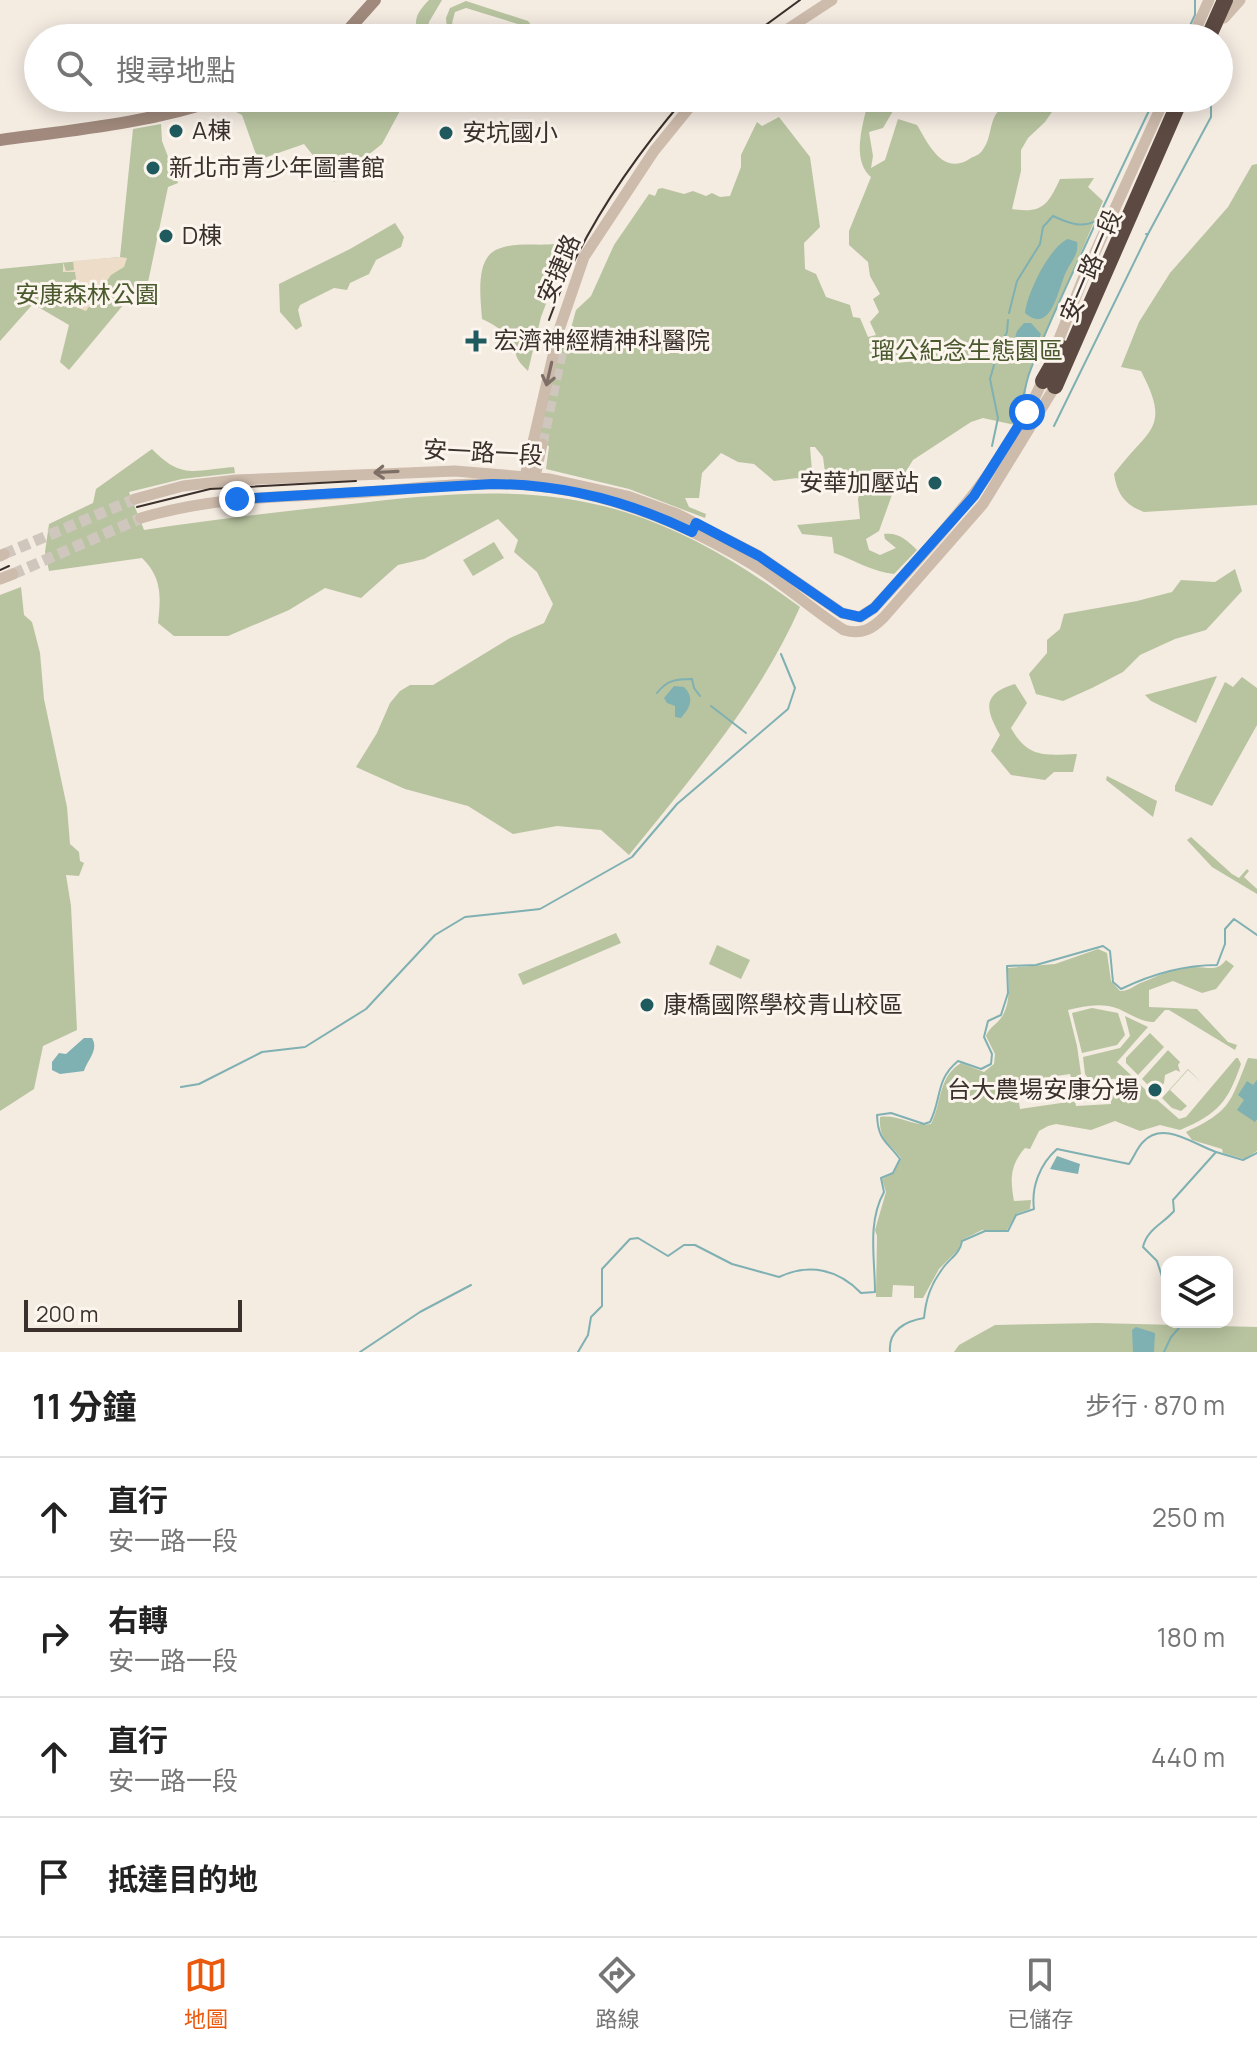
<!DOCTYPE html>
<html lang="zh-TW">
<meta charset="utf-8">
<style>
:root{--surface:#fff;--page:#f6f6f6;--text:#222;--muted:#767676;--line:#e0e0e0;--accent:#ea580c}
body{margin:0;font-family:Manrope,"Noto Sans TC",sans-serif;background:var(--page);color:var(--text)}
.controls{position:absolute;right:24px;bottom:24px;display:grid;overflow:hidden;border-radius:16px;box-shadow:0 4px 20px #0003}
.controls button{width:72px;height:72px;display:grid;place-items:center;padding:0;border:0;border-bottom:2px solid var(--line);background:var(--surface);color:var(--text);font:40px sans-serif}
.scale{position:absolute;left:24px;bottom:20px;width:218px;box-sizing:border-box;padding-left:8px;border:4px solid #3b302b;border-top:0;font-size:22px;line-height:28px;white-space:nowrap;color:#3b302b;-webkit-text-stroke:6px #fbf5ee;paint-order:stroke}
.stop{position:absolute;width:24px;height:24px;margin:-18px;border:6px solid #1a73e8;border-radius:50%;background:#fff}
.stop.end{background:#1a73e8;border-color:#fff;box-shadow:0 2px 8px #0008}
.list{margin:0;padding:0;list-style:none}
h2{display:flex;justify-content:space-between;align-items:center;height:104px;margin:0;padding:0 32px;font-size:34px}
h2 small{font-size:26px;font-weight:400;color:var(--muted)}
.list li{display:grid;grid-template-columns:52px 1fr auto;gap:24px;align-items:center;box-sizing:border-box;height:120px;padding:0 32px;border-top:2px solid var(--line)}
.list b{display:block;font-size:30px;white-space:nowrap}
.list p{margin:0;font-size:26px;white-space:nowrap;color:var(--muted)}
.list em{font-size:26px;font-style:normal;color:var(--muted)}
.icon{flex:none;width:44px;height:44px;fill:none;stroke:currentColor;stroke-width:2;stroke-linecap:round;stroke-linejoin:round}
.map{position:relative;flex:none;width:1257px;height:1352px;overflow:hidden}
.search{position:absolute;background:var(--surface);box-shadow:0 4px 20px #0003;left:24px;right:24px;top:24px;height:88px;display:flex;align-items:center;gap:20px;box-sizing:border-box;padding:0 28px;border-radius:44px;color:var(--muted);font-size:30px}
.sheet{height:584px;background:var(--surface)}
nav{display:flex;justify-content:space-around;align-items:center;box-sizing:border-box;height:112px;border-top:2px solid var(--line);background:var(--surface);font-size:22px;color:var(--muted)}
nav a{display:grid;justify-items:center;gap:4px}
nav .on{color:var(--accent)}
.map>svg:first-child{display:block}
.green{fill:#b8c4a0}
.plaza{fill:#ecdcc8}
.water{fill:#7fb0b2}
.lines{fill:none;stroke-linecap:round;stroke-linejoin:round}
.stream{stroke:#7fb0b2;stroke-width:2}
.tertiary-tunnel{stroke:#cfc6bd;stroke-width:11;stroke-dasharray:11 5.5;stroke-linecap:butt}
.tertiary{stroke:#cdbbac;stroke-width:11}
.secondary{stroke:#a18a7d;stroke-width:12}
.motorway{stroke:#5c4a42;stroke-width:16}
.tram{stroke:#3b302b;stroke-width:2}
.oneway{stroke:#7d6f65}
.route{stroke:#1a73e8;stroke-width:10}
.poi-dot{fill:#1f5a5e;stroke:#fbf5ee;stroke-width:3}
.labels{text-anchor:middle;stroke-width:6;stroke-linejoin:round;paint-order:stroke}
.poi-label{font-size:24px;fill:#3b302b;stroke:#fbf5ee;text-anchor:start}
.street-label{font-size:24px;fill:#3b302b;stroke:#fbf5ee}
.park-label{font-size:24px;fill:#4a5a2e;stroke:#fbf5ee}
</style>
<div class="map">
<svg width="1257" height="1352" viewBox="0 0 1257 1352">
<rect width="100%" height="100%" fill="#f4ebe1"/>
<!-- green -->
<g class="green">
<path d="M429,0H442L429,22L426,38H416C416,17 414,16 429,0Z"/>
<path d="M466,1L528,21L535,30L537,38H530L527,29L521,25L466,8L455,12L452,23L458,32L473,38H452L437,33L439,27L447,29L446,18L450,8Z"/>
<path d="M245,98H267L270,103L314,104L316,103L313,98H407L382,144L334,182L304,144L258,160L242,115L234,111L230,104Z"/>
<path d="M869,98H887L893,111L883,128L869,132L873,156L871,168L885,160L898,119L917,125C929,145 943,177 971,158C975,156 979,155 982,151C996,133 984,113 1014,100C1024,95 1040,98 1051,98L1054,109L1045,122L1028,138L1021,150V171L1012,209C1042,214 1048,205 1060,179L1094,178L1088,187L1103,201L1027,378L1025,400L1015,425L983,418L971,422L913,460L893,492L879,531L866,539L869,550L880,555L896,548L885,539L884,534C898,532 907,540 917,550L894,574C872,572 855,560 834,553L832,537L802,534L797,525L860,519L858,499L861,488L826,480L823,457L815,447H810L813,483L808,486L797,478L774,481L754,464L738,462L721,453L702,473L699,498H685L689,507L706,514L705,518L629,489L546,469L549,446L537,443L561,330L570,332L576,310L591,296L614,245L649,194L655,196L658,189L662,188L684,194L693,191L706,196L712,193L720,197L730,196L741,167V155L757,122L762,126L779,117L810,157L820,227L804,243L805,269L816,274L826,297L850,305L853,317L860,318L868,337L876,335L870,322L879,312L873,299L880,294L870,276L868,262L849,245V231L871,177C850,159 864,121 869,98Z"/>
<path d="M161,124L162,141L178,183L168,187L147,287L139,286L69,370L60,362L69,325L33,304L0,341V269L120,257L133,129Z"/>
<path d="M1257,164V505L1144,512C1125,505 1117,494 1114,474C1148,428 1172,430 1141,371L1121,367L1139,322L1170,273L1228,207L1252,165Z"/>
<path d="M395,223L404,237L401,247L376,260L369,274L350,283L347,290L334,288L300,305L298,310L302,326L296,330L280,312L279,284L350,249Z"/>
<path d="M555,244L568,245L541,317L528,371C514,357 519,360 512,344C507,332 493,324 482,319C481,300 474,258 498,249C514,242 538,246 555,244Z"/>
<path d="M152,449C182,480 194,470 234,467L235,473L182,479L129,492L144,530C210,520 276,512 342,505C438,494 531,483 625,512C689,532 747,568 800,607C759,700 692,777 629,855L601,830L557,826L513,834L468,806L405,789L356,767L377,733L390,703L400,691L410,685H433L510,638L544,623L553,604L537,572L514,552L518,540L498,519L424,559L398,565L361,598L325,588L289,610L228,636H174L158,623C161,597 162,577 142,558L49,571L45,552L49,524L93,503L96,489Z"/>
<path d="M494,542L504,558L473,576L463,560Z"/>
<path d="M1235,569L1242,591L1206,630L1175,639L1140,655L1123,672L1092,688L1063,701L1036,694L1029,674L1047,653V640L1060,629L1064,614L1137,601L1172,592L1181,580L1215,582Z"/>
<path d="M21,587L24,615L32,622L40,653L44,699L67,807L70,844L79,852L80,861L84,863L79,876L66,875L71,906L77,1030L43,1046L34,1089L0,1111V595Z"/>
<path d="M1217,676L1196,723L1151,701L1145,695Z"/>
<path d="M1242,677L1257,688V725L1212,806L1175,791V786L1225,682L1233,687Z"/>
<path d="M1015,684L1027,703L1011,728C1028,759 1045,755 1077,754L1073,772H1054L1045,780L1011,775L991,751L1000,735C986,710 981,694 1015,684Z"/>
<path d="M1107,776L1157,801L1153,817L1106,780Z"/>
<path d="M1191,837L1232,874L1239,878L1247,869L1249,871L1244,877L1257,889V894L1212,867L1187,840Z"/>
<path d="M616,933L621,943L523,985L518,974Z"/>
<path d="M717,945L750,960L741,979L709,964Z"/>
<path d="M1098,949L1107,953L1111,981L1120,991C1130,991 1134,985 1143,982C1157,976 1177,967 1192,967C1207,966 1216,973 1226,960L1234,966L1216,989L1202,993L1173,981L1149,990V1007L1197,1009L1228,1042L1237,1045L1235,1050L1169,1010H1165L1154,1022C1141,1022 1130,1014 1119,1009C1101,1002 1085,1006 1068,1010L1077,1046L1082,1081H1072L1070,1074L1016,1082L1020,1109L1075,1101L1076,1106L1111,1104L1110,1086L1138,1083L1179,1119L1186,1117L1236,1058H1238L1241,1064C1228,1102 1218,1114 1180,1130L1160,1125L1140,1131L1115,1121L1091,1130L1056,1124L1048,1126L1039,1131L1030,1149L1025,1148C1010,1165 1010,1179 1014,1201L1031,1200L1030,1209L1016,1214L1007,1230H982L962,1240L958,1250L939,1269L923,1298H914V1286L893,1285L892,1297H876L877,1236L875,1230L886,1192L882,1179L894,1173L901,1158C888,1141 879,1141 880,1117C898,1114 914,1127 931,1124C942,1102 938,1077 961,1063L984,1072L994,1064L995,1054L986,1036C990,1026 998,1024 1003,1015C1011,1000 1008,985 1008,968L1055,964Z"/>
<path d="M1092,1008L1118,1013L1125,1035L1117,1045L1082,1053L1072,1013Z"/>
<path d="M1125,1016L1148,1027L1117,1062L1133,1077L1090,1081L1085,1074L1083,1057L1120,1048L1130,1036Z"/>
<path d="M1150,1033L1164,1047L1138,1075L1126,1063V1058Z"/>
<path d="M1168,1050L1180,1062L1178,1065L1180,1072L1176,1070L1165,1075L1164,1083L1160,1088L1162,1090L1158,1095L1142,1079Z"/>
<path d="M1248,1058L1257,1059V1151L1244,1159L1223,1153L1222,1149L1192,1140L1186,1132C1231,1111 1230,1103 1248,1058Z"/>
<path d="M1188,1069L1202,1083L1188,1070L1170,1090L1187,1106L1181,1111L1172,1108L1162,1098Z"/>
<path d="M1097,1323L1257,1327V1352H954L959,1345L995,1325Z"/>
</g>
<!-- plaza -->
<path class="plaza" d="M120,257L127,258L124,267L111,275L86,311L73,306L78,291L75,272H63V262L66,271L74,270L73,261Z"/>
<!-- water -->
<g class="water">
<path d="M1068,239L1077,242C1079,255 1071,261 1066,272C1058,289 1051,336 1025,313C1027,293 1050,246 1068,239Z"/>
<path d="M1024,323H1031L1041,334L1032,354C1025,358 1017,354 1012,348L1017,331Z"/>
<path d="M674,686L684,687C695,698 690,708 681,718L675,717V706L667,703L664,698Z"/>
<path d="M84,1038H92C99,1050 88,1059 84,1071L60,1074L52,1070V1062L59,1053L66,1054Z"/>
<path d="M1257,1080V1119L1255,1122L1237,1110L1244,1100L1238,1095L1247,1081L1253,1085Z"/>
<path d="M1057,1156L1080,1164L1078,1174L1050,1169Z"/>
<path d="M1136,1327L1155,1333L1154,1352H1133L1132,1330Z"/>
</g>
<g class="lines">
<!-- stream -->
<g class="stream">
<path d="M1184,38L1195,15V0"/>
<path d="M1146,234H1148L1211,117V98"/>
<path d="M1009,313L1017,281L1040,244L1043,227L1053,216C1068,223 1083,229 1097,220L1155,98"/>
<path d="M1019,410C1024,398 1025,386 1029,374C1048,322 1074,271 1097,220L1105,222"/>
<path d="M1054,426L1148,234"/>
<path d="M992,446L998,418L990,379L999,347L1007,332L1008,320"/>
<path d="M657,693C667,680 676,679 692,679L694,688L700,696"/>
<path d="M711,706L746,733"/>
<path d="M181,1087L199,1084L262,1052L305,1047L366,1009L435,935L465,917L540,909L632,857L677,804L788,709L795,688L781,654"/>
<path d="M1167,1292L1157,1261L1143,1247C1147,1229 1163,1224 1174,1211L1173,1200L1216,1152L1243,1160L1257,1153"/>
<path d="M360,1352L420,1312L471,1285"/>
<path d="M578,1352L588,1335L591,1317L602,1306V1269L630,1239L638,1238L668,1256L684,1245H695L732,1264L779,1277C809,1263 838,1269 861,1293L875,1292C875,1258 867,1223 884,1192L881,1178L893,1173L900,1159C887,1141 878,1141 877,1115L891,1113L924,1124L930,1122C942,1099 935,1080 958,1061L981,1069L991,1064L992,1054L984,1037L988,1021L1001,1015L1008,993L1007,966L1036,965L1103,946L1110,951L1113,982L1121,989C1152,974 1182,965 1217,965L1225,944V929L1234,919L1257,935"/>
<path d="M890,1352C888,1330 906,1321 924,1318C926,1298 931,1284 943,1268C950,1258 960,1254 962,1241L985,1231H1008L1016,1215L1034,1209C1031,1187 1040,1164 1057,1149L1129,1164C1134,1157 1137,1148 1143,1142C1163,1120 1193,1144 1216,1152"/>
<path d="M1164,1352L1171,1337L1179,1328V1322"/>
</g>
<!-- tertiary-tunnel -->
<g class="tertiary-tunnel">
<path d="M542,444L566,331"/>
<path d="M4,554L135,499"/>
<path d="M13,574L141,518"/>
</g>
<!-- tertiary -->
<g class="tertiary">
<path d="M1224,18L1240,0"/>
<path d="M774,38L832,0"/>
<path d="M1192,38L1209,0"/>
<path d="M1053,354L1083,279L1165,98"/>
<path d="M524,481L559,330L584,257L654,151L697,98"/>
<path d="M534,481L542,444"/>
<path d="M135,499L183,486L236,480L455,471L550,479L627,496L677,514L759,556L842,613L860,617L874,608C939,537 1006,467 1044,377"/>
<path d="M141,518C210,497 280,497 352,493C404,490 457,482 510,484C595,487 678,520 750,563C784,583 812,610 844,630C862,635 872,629 884,617L983,504L1059,380"/>
<path d="M0,556L4,554"/>
<path d="M0,579L13,574"/>
</g>
<!-- secondary -->
<g class="secondary">
<path d="M341,38L375,0"/>
<path d="M0,140C74,130 151,123 222,98"/>
</g>
<!-- motorway -->
<g class="motorway">
<path d="M1208,38L1225,0"/>
<path d="M1043,381L1062,348"/>
<path d="M1055,386L1181,98"/>
</g>
<!-- tram -->
<g class="tram">
<path d="M748,38L800,0"/>
<path d="M549,320C578,239 629,163 685,98"/>
<path d="M137,507L210,489L356,481"/>
<path d="M0,570L9,566"/>
</g>
</g>
<!-- one-way arrows -->
<defs><path id="oneway-shaft" d="M-6 0H5M1.5-3L5.5 0L1.5 3" fill="none" stroke-width="1.6" stroke-linecap="round" stroke-linejoin="round" transform="scale(2)"/></defs>
<g class="oneway">
<use href="#oneway-shaft" transform="translate(549 374) rotate(103)"/>
<use href="#oneway-shaft" transform="translate(386 472) rotate(177)"/>
</g>
<g class="lines">
<!-- route -->
<path class="route" d="M237,499L492,484C561,484 630,502 692,532L696,523L759,556L842,613L860,617L874,608L974,496L1027,412"/>
</g>
<!-- markers -->
<g class="poi-dot">
<circle cx="176" cy="131" r="8"/>
<circle cx="446" cy="133" r="8"/>
<circle cx="153" cy="168" r="8"/>
<circle cx="166" cy="236" r="8"/>
<path d="M472 329h8v8h8v8h-8v8h-8v-8h-8v-8h8z"/>
<circle cx="935" cy="483" r="8"/>
<circle cx="647" cy="1005" r="8"/>
<circle cx="1155" cy="1090" r="8"/>
</g>
<g class="labels">
<!-- poi labels -->
<g class="poi-label">
<text x="192" y="139">A棟</text>
<text x="462" y="141">安坑國小</text>
<text x="169" y="176">新北市青少年圖書館</text>
<text x="182" y="244">D棟</text>
<text x="494" y="349">宏濟神經精神科醫院</text>
<text x="919" y="491" text-anchor="end">安華加壓站</text>
<text x="663" y="1013">康橋國際學校青山校區</text>
<text x="1139" y="1098" text-anchor="end">台大農場安康分場</text>
</g>
<!-- street labels -->
<g class="street-label">
<text transform="translate(1091 266) rotate(-67)" y="8">安一路一段</text>
<text transform="translate(559 269) rotate(-67)" y="8">安捷路</text>
<text transform="translate(483 453) rotate(3)" y="8">安一路一段</text>
</g>
<!-- park labels -->
<g class="park-label">
<text x="87" y="303">安康森林公園</text>
<text x="967" y="359">瑠公紀念生態園區</text>
</g>
</g>
</svg>
<div class="controls">
<button><svg class="icon" aria-label="layers" viewBox="0 0 24 24"><path d="M12 4l9 5-9 5-9-5zM3 14l9 5 9-5"/></svg></button>
</div>
<div class="scale">200 m</div>
<div class="stop" style="left:1027px;top:412px"></div>
<div class="stop end" style="left:237px;top:499px"></div>
<div class="search"><svg class="icon" aria-label="search" viewBox="0 0 24 24"><circle cx="10" cy="10" r="6"/><path d="M15 15l6 6"/></svg>搜尋地點</div>
</div>
<section class="sheet">
<h2>11 分鐘<small>步行 · 870 m</small></h2>
<ul class="list">
<li><svg class="icon" aria-label="ahead" viewBox="0 0 24 24"><path d="M12 20V5M6 11l6-6 6 6"/></svg><div><b>直行</b><p>安一路一段</p></div><em>250 m</em></li>
<li><svg class="icon" aria-label="right" viewBox="0 0 24 24"><path d="M7 20v-9h11M14 6l5 5-5 5"/></svg><div><b>右轉</b><p>安一路一段</p></div><em>180 m</em></li>
<li><svg class="icon" aria-label="ahead" viewBox="0 0 24 24"><path d="M12 20V5M6 11l6-6 6 6"/></svg><div><b>直行</b><p>安一路一段</p></div><em>440 m</em></li>
<li><svg class="icon" aria-label="arrive" viewBox="0 0 24 24"><path d="M6 21V4h12l-3 4 3 4H6"/></svg><div><b>抵達目的地</b></div></li>
</ul>
</section>
<nav>
<a class="on"><svg class="icon" aria-label="map" viewBox="0 0 24 24"><path d="M3 6l6-2 6 2 6-2v14l-6 2-6-2-6 2zM9 4v14M15 6v14"/></svg>地圖</a>
<a><svg class="icon" aria-label="directions" viewBox="0 0 24 24"><path d="M12 3l9 9-9 9-9-9zM9 14v-3h6M13 9l2 2-2 2"/></svg>路線</a>
<a><svg class="icon" aria-label="saved" viewBox="0 0 24 24"><path d="M7 4h10v16l-5-4-5 4z"/></svg>已儲存</a>
</nav>
